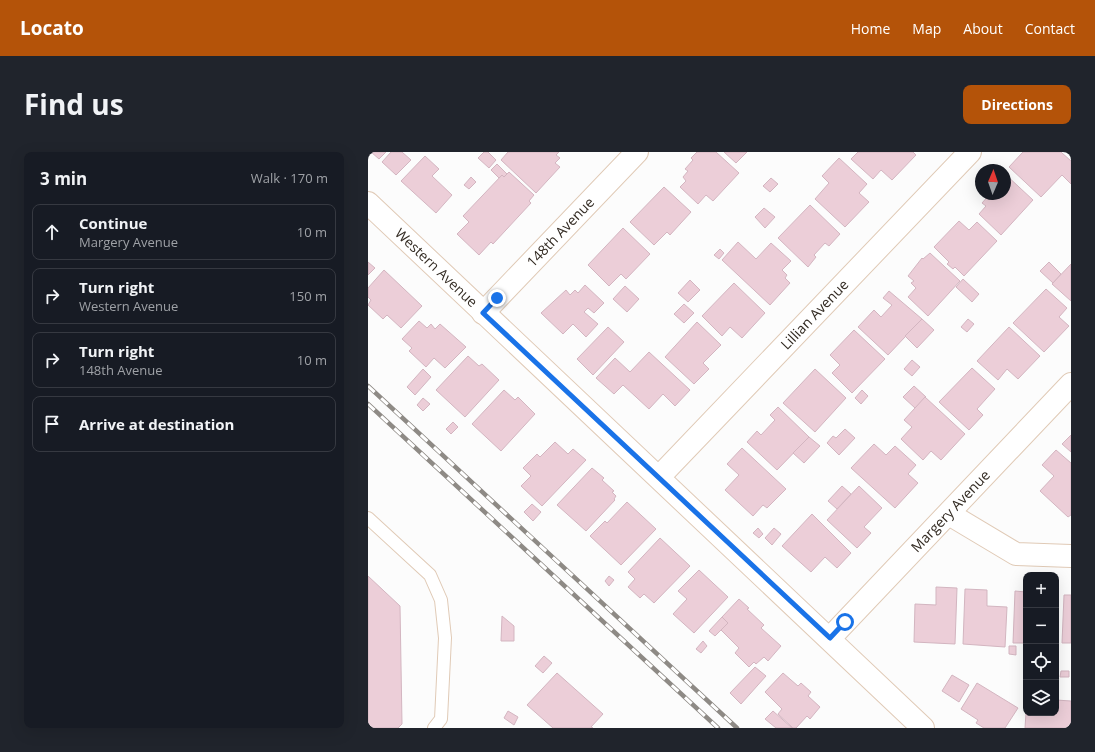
<!DOCTYPE html>
<meta charset="utf-8">
<style>
:root{--surface:#171b24;--page:#20242c;--text:#f1f3f6;--muted:#9ea1a6;--line:#363941;--accent:#b45309}
body{margin:0;font-family:"Open Sans",sans-serif;background:var(--page);color:var(--text)}
.controls{position:absolute;right:12px;bottom:12px;display:grid;overflow:hidden;border-radius:8px;box-shadow:0 4px 16px #0002}
.controls button{width:36px;height:36px;display:grid;place-items:center;padding:0;border:0;border-bottom:1px solid var(--line);background:var(--surface);color:var(--text);font:20px sans-serif}
.compass{position:absolute;left:607px;top:12px;width:36px;height:36px;border-radius:50%;background:var(--surface);box-shadow:0 4px 16px #0002;rotate:2deg}
.stop{position:absolute;width:12px;height:12px;margin:-9px;border:3px solid #1a73e8;border-radius:50%;background:#fff}
.stop.end{background:#1a73e8;border-color:#fff;box-shadow:0 1px 4px #0008}
.list{margin:0;padding:0;list-style:none}
h2{display:flex;justify-content:space-between;align-items:center;height:52px;margin:0;padding:0 16px;font-size:17px}
h2 small{font-size:13px;font-weight:400;color:var(--muted)}
.list li{display:grid;grid-template-columns:26px 1fr auto;gap:12px;align-items:center;box-sizing:border-box;height:56px;margin:0 8px 8px;padding:0 8px;border:1px solid var(--line);border-radius:8px}
.list b{display:block;font-size:15px;white-space:nowrap}
.list p{margin:0;font-size:13px;white-space:nowrap;color:var(--muted)}
.list em{font-size:13px;font-style:normal;color:var(--muted)}
.icon{flex:none;width:22px;height:22px;fill:none;stroke:currentColor;stroke-width:2;stroke-linecap:round;stroke-linejoin:round}
.map{position:relative;flex:none;width:703px;height:576px;overflow:hidden;border-radius:8px}
header{display:flex;align-items:center;gap:24px;box-sizing:border-box;height:56px;padding:0 20px;background:var(--accent);color:#fff}
header strong{font-size:19px}
nav{display:flex;gap:22px;margin-inline-start:auto;font-size:14px}
.intro{display:flex;align-items:center;justify-content:space-between;box-sizing:border-box;height:96px;padding:0 24px}
h1{margin:0;font-size:28px}
.button{padding:10px 18px;border-radius:8px;background:var(--accent);color:#fff;font-size:14px;font-weight:700}
main{display:flex;gap:24px;padding:0 24px}
aside{flex:1;background:var(--surface);border-radius:8px;box-shadow:0 4px 16px #0002}
.map>svg:first-child{display:block}
.building{fill:#ecced8;stroke:#d3b5c0}
.lines{fill:none;stroke-linecap:round;stroke-linejoin:round}
.service-casing{stroke:#e0cab6;stroke-width:14}
.minor-casing{stroke:#e0cab6;stroke-width:24}
.service{stroke:#fff;stroke-width:12}
.minor{stroke:#fff;stroke-width:22}
.rail-casing{stroke:#8e8a85;stroke-width:4.5}
.rail{stroke:#fff;stroke-width:3;stroke-dasharray:9;stroke-linecap:butt}
.route{stroke:#1a73e8;stroke-width:5}
.labels{text-anchor:middle;stroke-width:3.5;stroke-linejoin:round;paint-order:stroke}
.street-label{font-size:14px;fill:#332b23;stroke:#fff}
</style>
<header>
<strong>Locato</strong>
<nav><a>Home</a><a>Map</a><a>About</a><a>Contact</a></nav>
</header>
<div class="intro"><h1>Find us</h1><a class="button">Directions</a></div>
<main>
<aside>
<h2>3 min<small>Walk · 170 m</small></h2>
<ul class="list">
<li><svg class="icon" aria-label="ahead" viewBox="0 0 24 24"><path d="M12 20V5M6 11l6-6 6 6"/></svg><div><b>Continue</b><p>Margery Avenue</p></div><em>10 m</em></li>
<li><svg class="icon" aria-label="right" viewBox="0 0 24 24"><path d="M7 20v-9h11M14 6l5 5-5 5"/></svg><div><b>Turn right</b><p>Western Avenue</p></div><em>150 m</em></li>
<li><svg class="icon" aria-label="right" viewBox="0 0 24 24"><path d="M7 20v-9h11M14 6l5 5-5 5"/></svg><div><b>Turn right</b><p>148th Avenue</p></div><em>10 m</em></li>
<li><svg class="icon" aria-label="arrive" viewBox="0 0 24 24"><path d="M6 21V4h12l-3 4 3 4H6"/></svg><div><b>Arrive at destination</b></div></li>
</ul>
</aside>
<div class="map">
<svg width="703" height="576" viewBox="0 0 703 576">
<rect width="100%" height="100%" fill="#fcfcfc"/>
<!-- building -->
<g class="building">
<path d="M3,0H18L11,7Z"/>
<path d="M23,0H34L43,8L28,23L14,10Z"/>
<path d="M116,0H120L128,8L121,16L110,6Z"/>
<path d="M140,0H191L188,3L192,6L187,11L192,15L168,41L133,8Z"/>
<path d="M329,0H348L371,21L345,49L338,43L330,52L312,35L318,29L315,25L320,19L317,17L325,8L323,6Z"/>
<path d="M356,0H379L368,11Z"/>
<path d="M490,0H545L548,3L524,28L513,18L505,27L483,7Z"/>
<path d="M655,0H693L703,9V32L694,23L673,45L641,15Z"/>
<path d="M57,4L71,17L64,24L84,43L68,61L33,29Z"/>
<path d="M471,6L499,32L491,41L501,50L477,75L447,47L461,31L454,24Z"/>
<path d="M129,12L139,22L136,25L134,23L131,26L123,18Z"/>
<path d="M141,20L166,43L161,49L163,51L125,92L123,90L111,103L89,82L101,70L95,64L134,23L136,25Z"/>
<path d="M637,22L665,48L633,83L611,62L618,54L614,51L622,42H637Z"/>
<path d="M103,25L108,30L101,37L96,33Z"/>
<path d="M403,26L410,32L402,40L395,34Z"/>
<path d="M296,35L323,60L302,83L299,80L286,93L262,70Z"/>
<path d="M442,53L472,82L461,94L457,91L446,103L448,105L440,115L410,86Z"/>
<path d="M396,56L407,65L397,76L387,65Z"/>
<path d="M591,69L601,78L609,70L629,89L596,124L587,115L585,117L579,112L581,110L566,95Z"/>
<path d="M255,76L282,102L258,127L253,122L241,134L220,113Z"/>
<path d="M370,90L388,107L403,91L423,109L414,118L419,123L417,126L422,131L402,153L354,108Z"/>
<path d="M352,97L356,101L351,107L346,103Z"/>
<path d="M562,101L592,129L560,164L540,145L548,136L543,131L546,129L540,124L554,106L555,107Z"/>
<path d="M0,110L7,116L0,123Z"/>
<path d="M681,110L693,122L685,131L672,119Z"/>
<path d="M703,112V149L684,132Z"/>
<path d="M16,118L54,154L33,176L19,163L15,167L0,153L3,148L0,145V136Z"/>
<path d="M595,127L611,142L604,150L588,135Z"/>
<path d="M322,128L332,138L320,150L310,141Z"/>
<path d="M366,131L397,161L374,186L362,175L354,184L334,164Z"/>
<path d="M217,133L236,151L226,161L220,156L216,160L230,172L218,185L205,172L195,182L173,161L198,138L202,143L207,138L210,141Z"/>
<path d="M257,134L271,147L259,160L245,147Z"/>
<path d="M678,137L699,156L691,165L701,174L676,200L645,171Z"/>
<path d="M521,139L554,167L520,203L490,175L506,158L513,165L524,153L515,146Z"/>
<path d="M316,152L326,161L316,171L306,162Z"/>
<path d="M554,167L566,178L549,196L537,184Z"/>
<path d="M600,167L606,172L599,180L593,175Z"/>
<path d="M51,169L59,176L63,172L67,177L72,172L98,195L77,216L66,206L58,215L41,199L44,196L34,187Z"/>
<path d="M329,170L353,193L335,211L341,217L326,232L297,205Z"/>
<path d="M240,175L256,190L225,223L209,207Z"/>
<path d="M641,175L672,204L650,227L639,217L630,228L609,209Z"/>
<path d="M486,178L517,207L484,241L464,221L472,213L462,203Z"/>
<path d="M281,200L322,238L307,254L295,242L281,257L255,233L246,242L228,226L247,206L262,220Z"/>
<path d="M100,204L111,214L114,212L131,228L97,265L68,238Z"/>
<path d="M544,208L552,215L544,224L536,217Z"/>
<path d="M604,216L627,237L609,257L615,263L601,278L571,250Z"/>
<path d="M55,217L63,225L47,243L39,235Z"/>
<path d="M447,217L478,246L447,280L415,251Z"/>
<path d="M546,234L558,245L547,256L535,245Z"/>
<path d="M136,238L147,248L150,245L167,262L133,299L104,272Z"/>
<path d="M494,238L500,244L493,252L487,246Z"/>
<path d="M557,245L597,282L573,308L563,299L555,308L533,287L544,275L536,268Z"/>
<path d="M55,246L62,252L55,259L49,253Z"/>
<path d="M410,255L441,285L409,318L379,290L389,279L393,283L407,268L402,263Z"/>
<path d="M85,270L90,275L83,282L78,277Z"/>
<path d="M477,277L487,286L471,303L459,291L465,284L468,286Z"/>
<path d="M703,283V300L694,292Z"/>
<path d="M441,285L452,294L436,311L425,301Z"/>
<path d="M187,290L200,302L205,297L218,308L174,354L153,334L163,324L155,316L169,302L172,305Z"/>
<path d="M506,292L518,303L527,294L548,313L540,322L550,331L527,356L483,316Z"/>
<path d="M374,296L418,337L399,356L395,353L385,364L357,338L371,323L359,312Z"/>
<path d="M688,298L703,311V363L700,365L672,339L686,324L674,313Z"/>
<path d="M224,316L236,326L234,328L246,339L244,340L248,344L246,347L247,348L218,379L189,353Z"/>
<path d="M474,334L483,342L469,357L460,349Z"/>
<path d="M491,334L514,356L496,375L503,381L489,396L459,368Z"/>
<path d="M259,350L288,377L253,413L222,384L237,369L239,371Z"/>
<path d="M164,352L173,360L165,369L156,360Z"/>
<path d="M444,362L483,401L469,416L457,405L443,420L414,394Z"/>
<path d="M390,376L395,382L391,386L385,381Z"/>
<path d="M406,376L413,382L404,393L397,386Z"/>
<path d="M292,386L322,414L286,451L276,442L272,446L260,435L267,427L260,420Z"/>
<path d="M331,418L360,445L326,481L305,462L319,447L310,439Z"/>
<path d="M0,424L32,454L34,572L30,576H0Z"/>
<path d="M241,424L246,428L241,434L237,429Z"/>
<path d="M568,435L589,436L587,492L546,490L547,452L568,453Z"/>
<path d="M597,437L619,438V454L639,455L637,495L595,492Z"/>
<path d="M647,439L658,440V491H645Z"/>
<path d="M696,443H703V491H694Z"/>
<path d="M371,447L381,456L379,457L396,473L393,476L413,494L400,509L396,505L388,512L386,510L381,515L367,501L371,496L353,478L360,471L354,465Z"/>
<path d="M134,464L146,474V489H133Z"/>
<path d="M354,465L360,471L347,484L341,479Z"/>
<path d="M335,489L339,494L333,501L328,497Z"/>
<path d="M641,494H648V503L641,502Z"/>
<path d="M176,504L184,511L175,521L167,514Z"/>
<path d="M387,515L398,524L373,552L362,541Z"/>
<path d="M693,519H701V525H692Z"/>
<path d="M189,521L235,562L223,575L225,576H185L159,553Z"/>
<path d="M415,521L430,534L433,531L443,540L440,544L452,555L442,567L439,564L428,576H425L410,562L414,557L397,540Z"/>
<path d="M584,523L601,533L591,550L574,539Z"/>
<path d="M609,531L650,556L637,576H616L608,571L610,568L593,557Z"/>
<path d="M688,548L703,549V576H657L658,561H688Z"/>
<path d="M140,559L150,565L146,573L136,566Z"/>
<path d="M405,559L424,576H408L397,567Z"/>
</g>
<g class="lines">
<defs>
<path id="service" d="M0,366L62,423L73,448L77,486L73,567L66,576"/>
<g id="minor">
<path id="s1" d="M0,51L555,576"/>
<path id="s2" d="M115,161L269,0"/>
<path id="s3" d="M291,325L602,0"/>
<path d="M581,362L648,402L703,404"/>
<path id="s4" d="M462,486L703,232"/>
</g>
</defs>
<!-- service casing -->
<use href="#service" class="service-casing"/>
<!-- minor casing -->
<use href="#minor" class="minor-casing"/>
<!-- service -->
<use href="#service" class="service"/>
<!-- minor -->
<use href="#minor" class="minor"/>
<defs>
<g id="rail">
<path d="M0,234L369,576"/>
<path d="M0,252L350,576"/>
</g>
</defs>
<!-- rail casing -->
<use href="#rail" class="rail-casing"/>
<!-- rail -->
<use href="#rail" class="rail"/>
</g>
<g class="lines">
<!-- route -->
<path class="route" d="M129,146L115,161L462,486L477,470"/>
</g>
<g class="labels">
<!-- street labels -->
<g class="street-label">
<text dy="5" stroke="none"><textPath href="#s2" startOffset="112">148th Avenue</textPath></text>
<text dy="5" stroke="none"><textPath href="#s1" startOffset="94">Western Avenue</textPath></text>
<text dy="5" stroke="none"><textPath href="#s3" startOffset="225">Lillian Avenue</textPath></text>
<text dy="5" stroke="none"><textPath href="#s4" startOffset="175">Margery Avenue</textPath></text>
</g>
</g>
</svg>
<div class="controls">
<button>+</button>
<button>−</button>
<button><svg class="icon" aria-label="locate" viewBox="0 0 24 24"><circle cx="12" cy="12" r="6"/><path d="M12 2v4M12 18v4M2 12h4M18 12h4"/></svg></button>
<button><svg class="icon" aria-label="layers" viewBox="0 0 24 24"><path d="M12 4l9 5-9 5-9-5zM3 14l9 5 9-5"/></svg></button>
</div>
<svg class="compass" viewBox="-18 -18 36 36"><path d="M0-13l5 13h-10z" fill="#e53935"/><path d="M0 13l5-13h-10z" fill="#9ea1a6"/></svg>
<div class="stop" style="left:477px;top:470px"></div>
<div class="stop end" style="left:129px;top:146px"></div>
</div>
</main>
